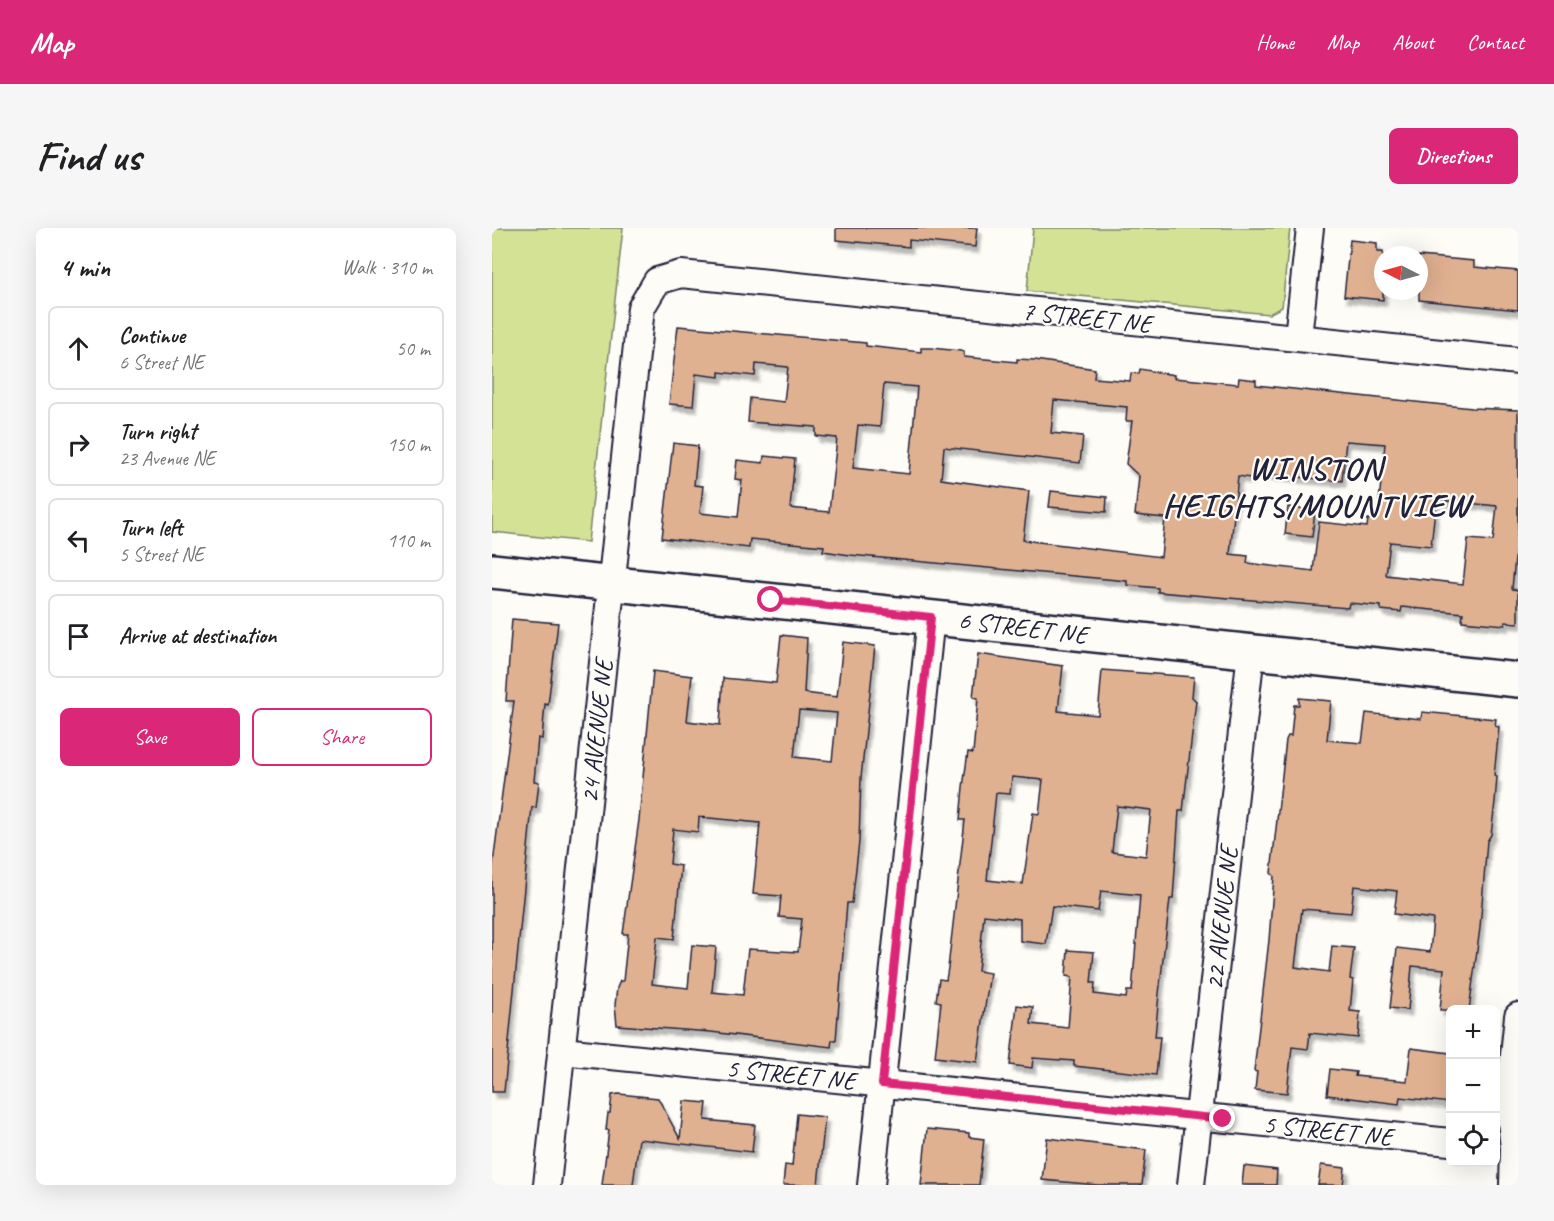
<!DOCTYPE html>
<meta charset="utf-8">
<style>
:root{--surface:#fff;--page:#f6f6f6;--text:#202124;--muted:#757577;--line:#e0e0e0;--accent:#db2777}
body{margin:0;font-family:Caveat,sans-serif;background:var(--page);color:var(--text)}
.controls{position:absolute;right:18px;bottom:18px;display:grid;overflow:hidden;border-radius:9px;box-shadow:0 6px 24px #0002}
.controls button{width:54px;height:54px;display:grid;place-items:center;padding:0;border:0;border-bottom:2px solid var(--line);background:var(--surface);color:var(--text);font:30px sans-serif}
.compass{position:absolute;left:882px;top:18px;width:54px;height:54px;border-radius:50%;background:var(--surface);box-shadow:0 6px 24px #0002;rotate:276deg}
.stop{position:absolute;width:18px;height:18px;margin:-14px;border:4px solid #db2777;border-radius:50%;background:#fff}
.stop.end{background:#db2777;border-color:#fff;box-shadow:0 2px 6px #0008}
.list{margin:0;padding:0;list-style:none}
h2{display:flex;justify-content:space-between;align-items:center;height:78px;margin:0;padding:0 24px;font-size:26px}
h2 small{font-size:20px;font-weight:400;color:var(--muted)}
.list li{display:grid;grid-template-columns:39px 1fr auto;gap:18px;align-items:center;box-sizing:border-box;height:84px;margin:0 12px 12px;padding:0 12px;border:2px solid var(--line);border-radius:9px}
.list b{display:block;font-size:22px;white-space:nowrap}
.list p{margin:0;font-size:20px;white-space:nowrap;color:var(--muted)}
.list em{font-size:20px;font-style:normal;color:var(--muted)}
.actions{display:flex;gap:12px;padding:18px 24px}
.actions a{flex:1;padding:14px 0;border:2px solid var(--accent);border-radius:9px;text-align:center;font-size:21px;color:var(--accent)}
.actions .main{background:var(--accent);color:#fff}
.icon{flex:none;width:33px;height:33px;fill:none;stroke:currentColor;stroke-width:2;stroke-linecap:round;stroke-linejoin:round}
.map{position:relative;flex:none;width:1026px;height:957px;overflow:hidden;border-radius:9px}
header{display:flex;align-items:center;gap:36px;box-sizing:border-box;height:84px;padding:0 30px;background:var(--accent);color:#fff}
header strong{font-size:28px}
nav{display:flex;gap:33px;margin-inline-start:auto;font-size:21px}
.intro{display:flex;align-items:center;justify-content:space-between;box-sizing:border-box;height:144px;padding:0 36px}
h1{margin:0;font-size:42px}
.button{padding:15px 27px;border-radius:9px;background:var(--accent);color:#fff;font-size:21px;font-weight:700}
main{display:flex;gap:36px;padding:0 36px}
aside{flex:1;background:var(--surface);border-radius:9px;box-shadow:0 6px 24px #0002}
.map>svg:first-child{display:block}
.green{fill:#d3e295;stroke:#7a8268;stroke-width:1.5}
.building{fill:#e0b191;stroke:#22223b;stroke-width:1.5;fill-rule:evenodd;filter:url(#shadow)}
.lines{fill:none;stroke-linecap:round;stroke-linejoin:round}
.street-casing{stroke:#22223b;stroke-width:30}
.secondary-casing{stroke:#22223b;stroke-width:38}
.street{stroke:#fdfcf7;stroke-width:26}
.secondary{stroke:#fdfcf7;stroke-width:33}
.route{stroke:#db2777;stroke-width:8}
.labels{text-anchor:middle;stroke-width:4.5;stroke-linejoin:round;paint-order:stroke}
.street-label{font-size:26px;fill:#22223b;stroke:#fdfcf7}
.district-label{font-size:32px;font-weight:bold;letter-spacing:1.5px;fill:#22223b;stroke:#fdfcf7}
</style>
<header>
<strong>Map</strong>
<nav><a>Home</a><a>Map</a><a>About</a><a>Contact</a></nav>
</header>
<div class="intro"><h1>Find us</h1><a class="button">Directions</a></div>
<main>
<aside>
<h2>4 min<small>Walk · 310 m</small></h2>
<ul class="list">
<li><svg class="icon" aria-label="ahead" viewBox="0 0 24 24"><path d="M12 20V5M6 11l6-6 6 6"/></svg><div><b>Continue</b><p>6 Street NE</p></div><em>50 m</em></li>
<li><svg class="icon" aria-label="right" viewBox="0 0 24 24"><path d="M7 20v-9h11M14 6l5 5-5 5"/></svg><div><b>Turn right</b><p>23 Avenue NE</p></div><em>150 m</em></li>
<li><svg class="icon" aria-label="left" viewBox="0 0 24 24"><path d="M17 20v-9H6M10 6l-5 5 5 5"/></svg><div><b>Turn left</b><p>5 Street NE</p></div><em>110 m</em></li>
<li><svg class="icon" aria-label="arrive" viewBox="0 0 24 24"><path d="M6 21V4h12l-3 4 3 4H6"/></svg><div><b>Arrive at destination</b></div></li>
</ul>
<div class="actions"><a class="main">Save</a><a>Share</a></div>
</aside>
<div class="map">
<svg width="1026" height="957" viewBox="0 0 1026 957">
<defs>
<filter id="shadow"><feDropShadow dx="3.5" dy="6" stdDeviation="1.5" flood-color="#0004"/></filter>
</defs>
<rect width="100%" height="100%" fill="#fdfcf7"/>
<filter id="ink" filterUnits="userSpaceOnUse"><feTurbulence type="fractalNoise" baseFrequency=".0167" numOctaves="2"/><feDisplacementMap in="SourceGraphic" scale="12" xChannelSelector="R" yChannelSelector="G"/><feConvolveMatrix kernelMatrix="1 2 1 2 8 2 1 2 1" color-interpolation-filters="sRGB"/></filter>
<g filter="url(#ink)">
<!-- green -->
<g class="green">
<path d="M0,0H131L96,314L0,304Z"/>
<path d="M541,0H798L790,79L777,86L535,63Z"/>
</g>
<!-- building -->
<g class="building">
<path d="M344,0H485L483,19L417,12V19L344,12Z"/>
<path d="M858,12L885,15V24H891V72L852,68Z"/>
<path d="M927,28L982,33V39L1026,43V82L927,72Z"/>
<path d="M186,98L374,115V118L429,124V120H439L469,123L472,124V129L525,134V131L543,132L603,141L602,150L638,153L639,145L647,146L648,141L682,147V150L746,156L747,150L764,152V157L980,180L1026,182V300L1020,361L1026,362V395L1013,394V397L970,393L971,385L910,379L909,384L889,382V378L857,375L856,380L666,364V360L635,357V353L358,327L331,323L332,318L258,311L257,320L170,310L181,215L206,218L202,257L211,258L208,285L246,289L250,252L243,251L245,232L271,235L272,228L303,231L298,280L337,284L345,210L324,208V199L256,194L258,170L292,174L296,139L264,136L263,148L227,144V149L204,146L201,178L177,176ZM392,156L425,159L417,246L361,240L366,197L388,199ZM562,172L635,179L634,193H640L634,236L647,248L643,287L673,290L669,329L531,312L537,263L449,251L452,219L588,235L591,208L559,205ZM854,213L893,216L885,292L876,291L875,299L827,294L821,343L755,335L756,328L738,326L746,248L758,250L759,245L850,253ZM944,272L1005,278L1001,313L976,311L971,356L894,347L898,314L939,318Z"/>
<path d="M559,263L615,269L614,284L557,279Z"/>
<path d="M796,279L823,283L820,309L793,306Z"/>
<path d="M20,391L66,395L56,477L53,476L50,511L46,510L42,553L47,554L44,580L40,579L12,864H0V643L22,473H14Z"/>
<path d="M289,407L315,410L312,465L345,469L351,414L383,418L369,550L367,614L360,675H355L344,812H340L339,819L219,804L125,797L123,777L125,760L128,753H131L136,706H131L147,592L161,443L200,448L195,493L228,497L231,450L284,455ZM307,482L345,485L340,533L302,529ZM207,589L268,595L261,666L289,668L287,689L310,691L306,724L256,721L251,767L220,764L224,719L200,717L196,760L160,756L165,709L182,711L189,638L178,636L181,601L206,604Z"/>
<path d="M486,426L571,438L566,483L606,487L610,442L702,449L700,469L704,473L691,583H687L681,671H678L667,766L663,809H668L664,847L582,838V833L541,830L540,840L518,837L525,777L541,779L539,796L576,800L580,749L574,748L576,722L602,724L599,755H603L602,766L634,770L635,763H640L648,667L609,663L606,683L560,678L554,716L528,713V691L492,687L486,743L498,745L485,834L443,829L449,774L444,773L447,751L454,752L456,740L473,592H468L471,559L476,524L481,525L486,470L481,469ZM520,549L551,552L547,586L541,585L531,656L495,652L504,565L518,566ZM625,578L659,582L654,628L620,624Z"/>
<path d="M807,470L839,473L835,512L870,515L874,485L929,491L930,484L1004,491L1003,498L1007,499L1002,548L1005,549L1003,574L999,607L995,613L988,700L977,782H948L952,741L920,738L916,782L898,780L905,720L938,724L941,691L902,686L905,663L862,658L859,685L810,681L803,739L837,744L840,718L862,720L858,751L861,752L858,783L868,784L866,810L818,805L816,821L800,819L795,865L763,862L765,844L762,843L777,712L782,648L779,645L794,512L796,508H799L802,477H807Z"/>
<path d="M919,820L958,825V875L908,869L907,876L835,867L838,841L864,844L863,848L915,853Z"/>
<path d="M127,866L166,870L188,911L192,873L215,875L213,892L263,897L260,924L147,911L141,957H110L117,902H114L116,885H118L120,867Z"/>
<path d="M305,886L333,889L326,957H291L293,937L300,938Z"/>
<path d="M435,901L477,905V909L492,911L487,957H429Z"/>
<path d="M555,910L654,922L650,957H606L550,952Z"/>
<path d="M829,937L853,940L851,957H826Z"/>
<path d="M752,938L785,942L784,957H750Z"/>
</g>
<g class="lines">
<defs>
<g id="street">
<path d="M806,109L818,0"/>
<path d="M70,823L958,914"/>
<path d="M55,957L149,80L165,53L189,46L1026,133"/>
<path d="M379,957L439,389"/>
<path d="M699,957L759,424"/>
<path d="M1021,957L1022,920L1017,875L1026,788"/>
</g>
<path id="secondary" d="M0,343L1026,452"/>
</defs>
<!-- street casing -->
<use href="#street" class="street-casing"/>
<!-- secondary casing -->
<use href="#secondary" class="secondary-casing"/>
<!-- street -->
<use href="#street" class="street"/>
<!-- secondary -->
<use href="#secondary" class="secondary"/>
</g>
</g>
<g class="lines" filter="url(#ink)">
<!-- route -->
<path class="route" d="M279,372L439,389L390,856L731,891"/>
</g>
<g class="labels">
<!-- street labels -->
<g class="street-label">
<text transform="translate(595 89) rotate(6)" y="9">7 STREET NE</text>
<text transform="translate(531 399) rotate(7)" y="9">6 STREET NE</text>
<text transform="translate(104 503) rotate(-84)" y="9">24 AVENUE NE</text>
<text transform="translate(729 690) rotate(-84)" y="9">22 AVENUE NE</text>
<text transform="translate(299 846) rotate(6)" y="9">5 STREET NE</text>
<text transform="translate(836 902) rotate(6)" y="9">5 STREET NE</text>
</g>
<!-- district labels -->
<g class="district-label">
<text x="824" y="251">WINSTON<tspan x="824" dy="37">HEIGHTS/MOUNTVIEW</tspan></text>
</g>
</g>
</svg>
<div class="controls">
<button>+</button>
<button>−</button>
<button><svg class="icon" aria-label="locate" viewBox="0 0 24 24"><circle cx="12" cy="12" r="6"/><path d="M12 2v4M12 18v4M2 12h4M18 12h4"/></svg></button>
</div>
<svg class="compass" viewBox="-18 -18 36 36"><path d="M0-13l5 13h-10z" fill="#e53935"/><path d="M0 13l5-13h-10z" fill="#757577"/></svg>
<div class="stop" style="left:279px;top:372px"></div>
<div class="stop end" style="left:731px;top:891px"></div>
</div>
</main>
